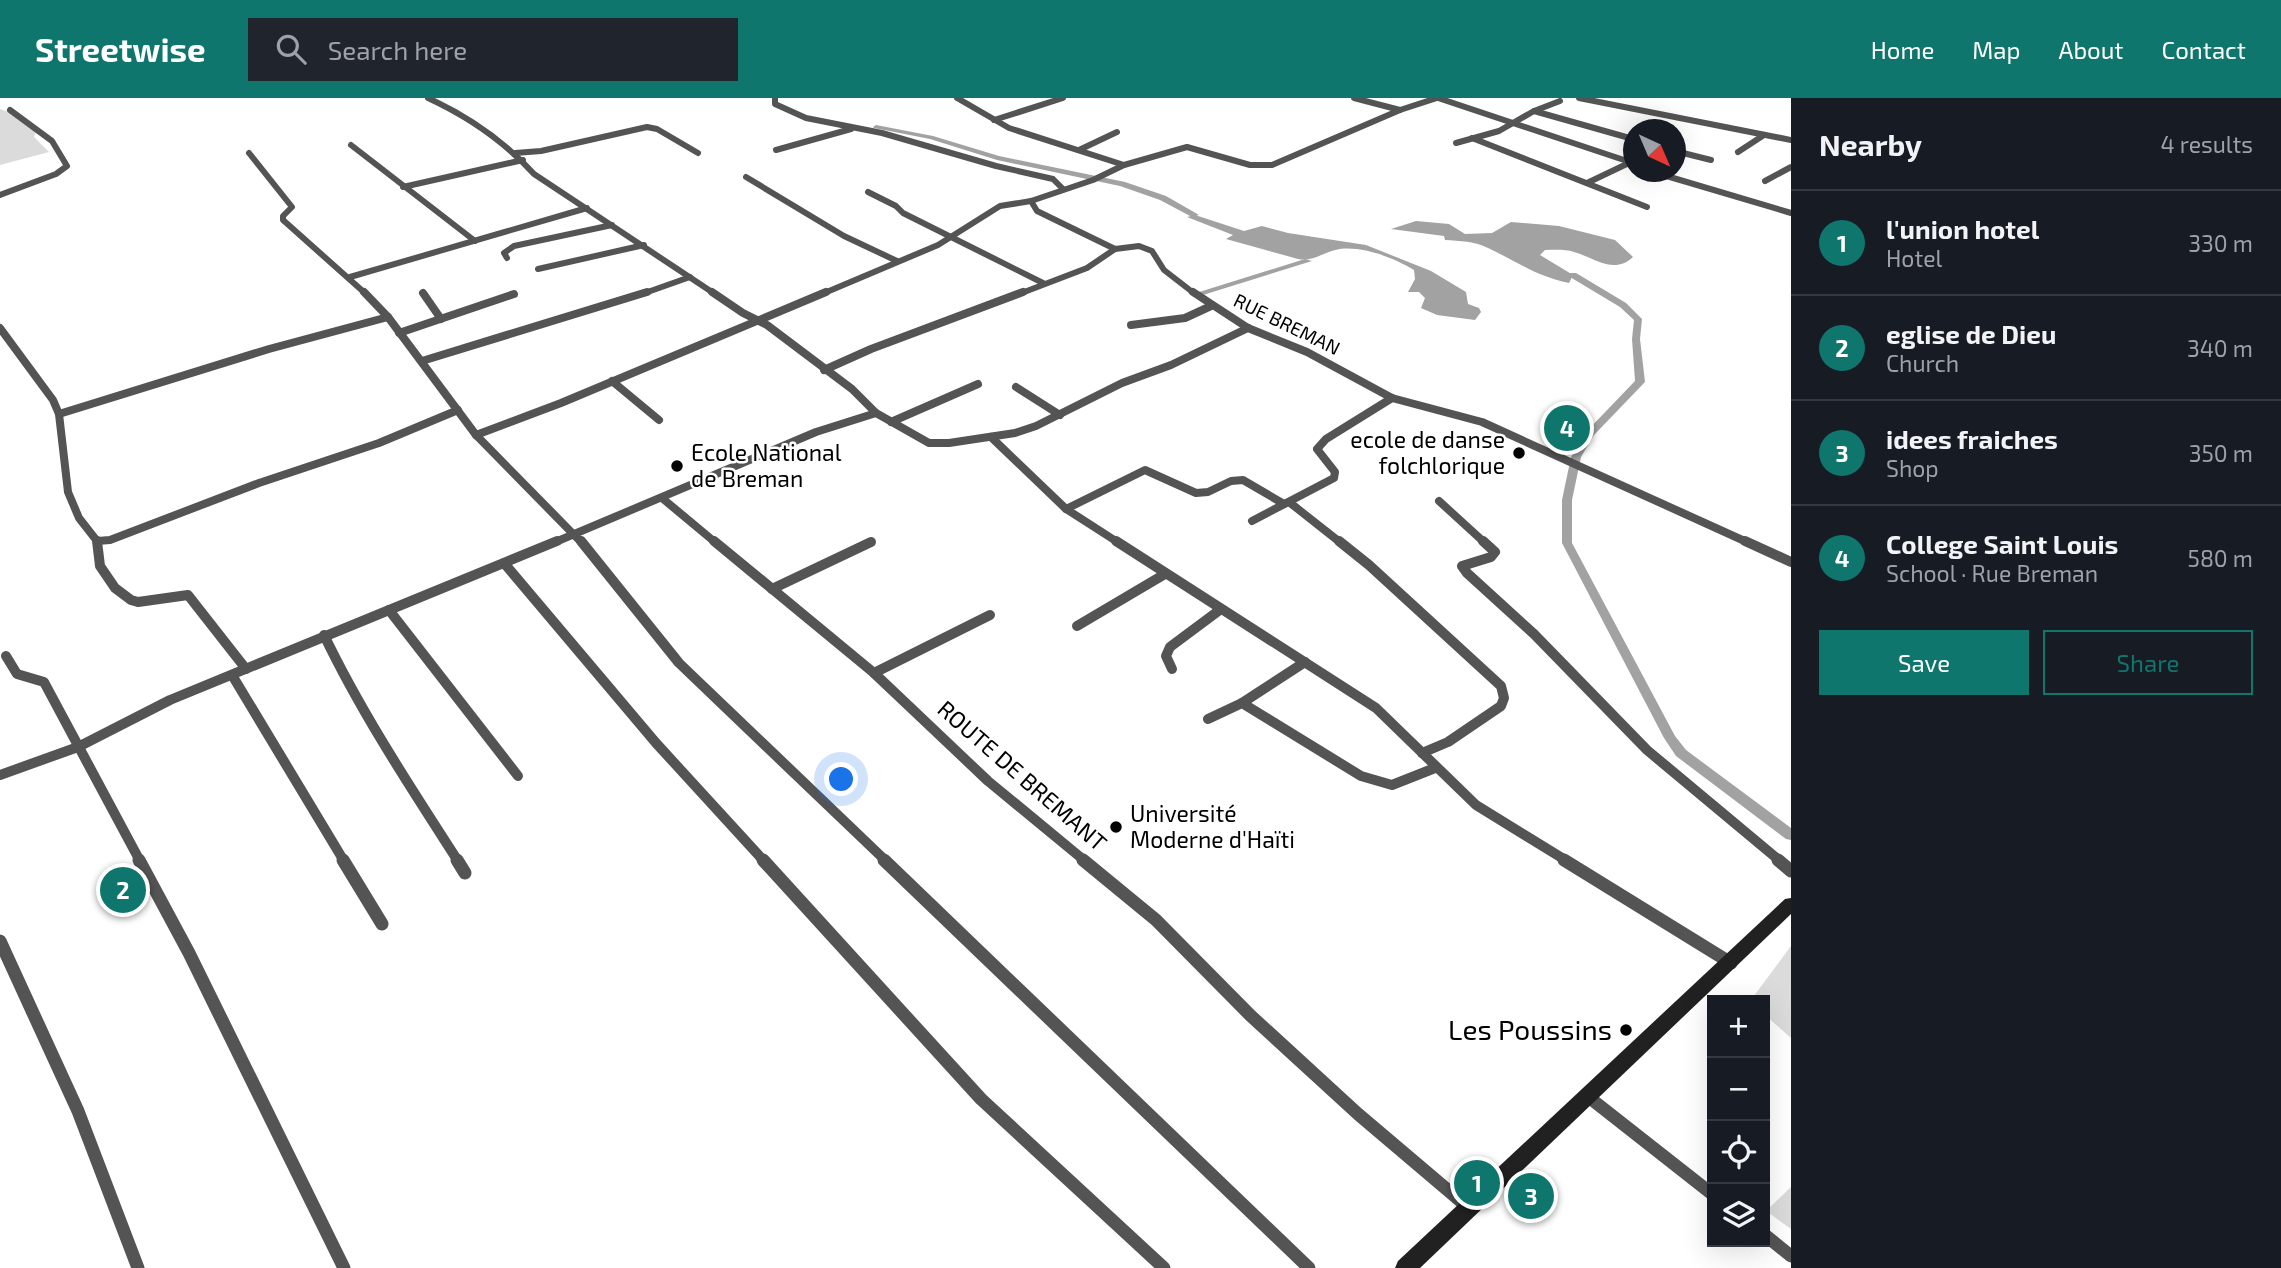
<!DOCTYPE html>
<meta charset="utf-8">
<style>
:root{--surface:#171b24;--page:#20242c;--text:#f1f3f6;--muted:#9ea1a6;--line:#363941;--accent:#0f766e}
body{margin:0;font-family:"Exo 2",sans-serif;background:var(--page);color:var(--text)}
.controls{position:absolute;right:21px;bottom:21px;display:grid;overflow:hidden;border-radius:0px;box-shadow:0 7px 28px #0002}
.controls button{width:63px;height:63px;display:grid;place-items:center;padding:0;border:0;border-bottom:2px solid var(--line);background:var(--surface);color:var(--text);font:35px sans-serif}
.compass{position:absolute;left:1623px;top:21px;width:63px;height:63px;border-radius:50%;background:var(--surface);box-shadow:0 7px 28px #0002;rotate:136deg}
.you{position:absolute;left:842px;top:682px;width:24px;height:24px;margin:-18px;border:5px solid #fff;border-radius:50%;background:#1a73e8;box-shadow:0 0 0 10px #1a73e833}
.badge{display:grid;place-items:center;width:46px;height:46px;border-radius:50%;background:var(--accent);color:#fff;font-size:23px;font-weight:700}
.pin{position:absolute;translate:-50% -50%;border:4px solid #fff;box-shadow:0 2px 7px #0006}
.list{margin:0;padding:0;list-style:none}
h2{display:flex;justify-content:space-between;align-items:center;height:91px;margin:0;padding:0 28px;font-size:30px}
h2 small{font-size:23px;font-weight:400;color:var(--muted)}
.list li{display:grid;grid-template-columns:46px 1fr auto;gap:21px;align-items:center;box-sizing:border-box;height:105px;padding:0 28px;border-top:2px solid var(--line)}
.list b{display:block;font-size:26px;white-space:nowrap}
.list p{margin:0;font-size:23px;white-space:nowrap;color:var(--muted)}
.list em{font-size:23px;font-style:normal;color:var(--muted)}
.actions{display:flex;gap:14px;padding:21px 28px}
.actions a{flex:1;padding:16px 0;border:2px solid var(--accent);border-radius:0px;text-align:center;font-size:24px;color:var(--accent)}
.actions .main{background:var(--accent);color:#fff}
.icon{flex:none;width:38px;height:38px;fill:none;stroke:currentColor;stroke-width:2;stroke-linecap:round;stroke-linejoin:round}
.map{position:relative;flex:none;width:1791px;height:1170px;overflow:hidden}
header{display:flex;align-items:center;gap:42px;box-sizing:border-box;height:98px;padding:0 35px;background:var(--accent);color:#fff}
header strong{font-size:33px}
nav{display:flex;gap:38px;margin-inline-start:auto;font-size:24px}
.search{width:490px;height:63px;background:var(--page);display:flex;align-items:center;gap:18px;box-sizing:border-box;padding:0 24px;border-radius:0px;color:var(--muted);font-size:26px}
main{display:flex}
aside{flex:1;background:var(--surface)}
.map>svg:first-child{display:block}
.green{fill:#dbdbdb}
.water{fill:#a2a2a2}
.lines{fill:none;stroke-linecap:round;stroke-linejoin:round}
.canal{fill:#a2a2a2;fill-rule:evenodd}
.street-far3{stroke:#545454;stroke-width:6}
.street-far2{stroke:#545454;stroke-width:8}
.street-far1{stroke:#545454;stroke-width:10}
.street{stroke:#545454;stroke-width:13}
.secondary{fill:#212121;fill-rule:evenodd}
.poi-dot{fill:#000;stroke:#fff;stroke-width:2.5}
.labels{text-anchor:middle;stroke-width:5;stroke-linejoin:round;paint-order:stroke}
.far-street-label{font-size:19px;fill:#000;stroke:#fff}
.poi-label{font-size:23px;fill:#000;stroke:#fff;text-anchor:start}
.street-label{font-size:23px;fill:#000;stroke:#fff}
.near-poi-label{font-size:28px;fill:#000;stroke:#fff;text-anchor:end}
</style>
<header>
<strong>Streetwise</strong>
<div class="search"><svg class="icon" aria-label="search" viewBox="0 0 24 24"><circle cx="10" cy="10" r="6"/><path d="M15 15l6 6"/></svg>Search here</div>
<nav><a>Home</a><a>Map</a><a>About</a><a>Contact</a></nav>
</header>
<main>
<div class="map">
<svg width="1791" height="1170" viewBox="0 0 1791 1170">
<rect width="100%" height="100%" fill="#fff"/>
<!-- green -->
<g class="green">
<path d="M0,11L19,18L37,31L34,39L49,54L0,67Z"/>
<path d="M1791,848V940L1765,917V902H1751Z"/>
<path d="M1791,1089V1131L1766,1113Z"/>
</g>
<!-- water -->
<g class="water">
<path d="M1195,117L1244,133L1262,128L1288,135L1366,147L1431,173L1466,194L1468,206L1479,210L1481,214L1475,222L1437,217L1421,210L1425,200L1419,194H1408L1415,181L1414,172C1394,160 1364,148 1340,151C1324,153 1315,164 1298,161L1226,141L1233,137L1187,119Z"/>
<path d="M1416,123L1449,126L1465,136L1492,135L1511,124L1559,128L1615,142L1633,159C1614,177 1595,160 1574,154C1565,151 1554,152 1545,152L1540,157L1573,177L1569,185C1535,178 1518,164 1488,150C1475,143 1460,143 1445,142L1444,138L1391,131Z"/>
</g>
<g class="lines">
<!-- canal -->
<g class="canal">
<path d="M876,27L933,38L999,58L1125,84L1166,98L1199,117L1192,119L1160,102L1120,88L997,62L930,41L874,30L873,29Z"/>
<path d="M1305,161L1312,163L1203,197L1196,195Z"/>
<path d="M1570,175H1576L1626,205L1642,221L1640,241L1645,284L1594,337L1581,359L1572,402V445L1675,638L1686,652L1791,730V742L1786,741L1676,658L1664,640L1562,445V402L1571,359L1587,333L1635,283L1632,241L1634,222L1620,209L1570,179Z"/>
</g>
<!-- street-far3 -->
<g class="street-far3">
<path d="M428,0C467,18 505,44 534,76L715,196"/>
<path d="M775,0V6L806,20L882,35L996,68L1053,81L1063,91"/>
<path d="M957,0L1009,30L1124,67"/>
<path d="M1354,0L1400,12"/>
<path d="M1438,0L1633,65"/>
<path d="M1579,0L1791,42"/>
<path d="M1534,13L1633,41"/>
<path d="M994,22L1063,0"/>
<path d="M1472,40L1647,109"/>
<path d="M1456,45L1499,33L1534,13L1560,3"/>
<path d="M351,47L475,143"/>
<path d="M776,52L851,31"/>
<path d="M1079,52L1117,34"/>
<path d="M1675,53L1711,62"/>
<path d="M1738,54L1764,37"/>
<path d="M249,55L292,109L283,118V122L366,196"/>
<path d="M515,55L541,53L647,29L657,31L698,55"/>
<path d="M1653,74L1791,115"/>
<path d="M746,79L844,138L897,163"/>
<path d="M1765,83L1791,69"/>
<path d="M1587,85L1631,64"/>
<path d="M403,89L523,62"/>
<path d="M868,94L896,108L903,115L1043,185"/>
<path d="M0,97L56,76L67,68L52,43L10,12"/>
<path d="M1031,103L1037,113L1115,151L1139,148L1152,153L1164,172L1195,196"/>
<path d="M507,160L504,155L514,148L612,127"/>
<path d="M538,171L644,147"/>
<path d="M350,179L587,110"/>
<path d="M642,196L690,179"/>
<path d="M822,196L938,147L1000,108L1031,103L1093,82L1124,67L1187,49L1250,67H1272L1400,12L1437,0"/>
<path d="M1019,196L1087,170L1115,151"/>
</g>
<!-- street-far2 -->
<g class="street-far2">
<path d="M364,194L388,219L476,337L582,445"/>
<path d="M712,194L743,215L767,227L852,291L876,315L929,345H949L1015,335L1036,328L1122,285L1171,267L1248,230"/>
<path d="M1193,194L1248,230L1307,254L1392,300L1482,324L1749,445"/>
<path d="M423,195L441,221"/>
<path d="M1131,227L1185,220L1211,208"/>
<path d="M0,230L53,302L59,316L68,394L79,420L97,443L110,442L259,385L379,345L458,312"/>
<path d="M399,235L514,196"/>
<path d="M422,263L647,194"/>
<path d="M824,272L871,251L1023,194"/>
<path d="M612,283L659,322"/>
<path d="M1016,289L1060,317"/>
<path d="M59,316L269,251L388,219"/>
<path d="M891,324L978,286"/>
<path d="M476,337L561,305L826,194"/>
<path d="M991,339L1066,411L1119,445"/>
<path d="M662,400L716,445"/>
<path d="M1439,403L1485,445"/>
<path d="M1289,404L1341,445"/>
<path d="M1066,411L1145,372L1196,395L1208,394L1231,383L1243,382L1284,406"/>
<path d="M1252,423L1334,380L1335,374L1317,351L1326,341L1392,300"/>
<path d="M553,445L816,334L876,315"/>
</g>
<!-- street-far1 -->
<g class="street-far1">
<path d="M97,443L100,468L115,490L131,502L138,504L188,497L246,571"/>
<path d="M581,443L679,565L886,763"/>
<path d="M714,443L874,575L988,683L1085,763"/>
<path d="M1116,443L1376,610L1476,707L1567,763"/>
<path d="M1339,443L1369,467L1501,588L1504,600L1501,608L1448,644L1422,655"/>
<path d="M1483,443L1495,454L1491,459L1462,468L1467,475L1534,536L1647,652L1780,763"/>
<path d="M1745,443L1791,464"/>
<path d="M504,465L656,645L764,763"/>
<path d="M772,491L871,444"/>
<path d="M389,512L518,678"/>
<path d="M1077,528L1165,476"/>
<path d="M324,537C362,616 411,690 458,763"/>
<path d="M6,558L17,576L44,584L140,763"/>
<path d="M1172,571L1166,558L1170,549L1221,511"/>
<path d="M874,575L990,517"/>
<path d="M232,577L344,763"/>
<path d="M1242,605L1305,564"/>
<path d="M1208,621L1242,605L1361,678L1392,687L1435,670"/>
<path d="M0,677L78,649L170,602L557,443"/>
</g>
<!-- street -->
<g class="street">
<path d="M139,762L189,855L344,1170"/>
<path d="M343,762L382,826"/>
<path d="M457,762L465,775"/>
<path d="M763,762L981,1001L1164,1170"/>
<path d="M884,762L1309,1170"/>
<path d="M1083,762L1156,822L1251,918L1358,1016L1470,1111"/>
<path d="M1564,762L1731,865"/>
<path d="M1778,762L1791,773"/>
<path d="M0,843L78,1013L138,1170"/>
<path d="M1586,997L1712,1096"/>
<path d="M1765,1137L1791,1158"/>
</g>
<!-- secondary -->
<path class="secondary" d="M1791,800V816L1420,1170H1395L1398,1163L1785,801Z"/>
</g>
<!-- markers -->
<g class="poi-dot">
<circle cx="1519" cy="355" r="7"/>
<circle cx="677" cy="368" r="7"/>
<circle cx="1116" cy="729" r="7"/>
<circle cx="1626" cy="932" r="7"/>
</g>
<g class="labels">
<!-- far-street labels -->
<g class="far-street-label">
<text transform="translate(1287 226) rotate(26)" y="7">RUE BREMAN</text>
</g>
<!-- poi labels -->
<g class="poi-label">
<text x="1505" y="350" text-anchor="end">ecole de danse<tspan x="1505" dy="26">folchlorique</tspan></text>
<text x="691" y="363">Ecole National<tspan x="691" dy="26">de Breman</tspan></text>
<text x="1130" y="724">Université<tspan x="1130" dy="26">Moderne d'Haïti</tspan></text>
</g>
<!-- street labels -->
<g class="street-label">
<text transform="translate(1022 678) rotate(41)" y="8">ROUTE DE BREMANT</text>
</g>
<!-- near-poi labels -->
<g class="near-poi-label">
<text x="1612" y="942">Les Poussins</text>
</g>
</g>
</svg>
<div class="controls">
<button>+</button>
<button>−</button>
<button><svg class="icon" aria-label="locate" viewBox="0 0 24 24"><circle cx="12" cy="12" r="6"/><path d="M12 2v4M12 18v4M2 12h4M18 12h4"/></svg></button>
<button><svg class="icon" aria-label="layers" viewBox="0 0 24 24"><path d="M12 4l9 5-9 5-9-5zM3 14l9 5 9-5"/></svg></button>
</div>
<svg class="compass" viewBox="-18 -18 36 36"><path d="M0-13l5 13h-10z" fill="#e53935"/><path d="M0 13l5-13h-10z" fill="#9ea1a6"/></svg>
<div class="you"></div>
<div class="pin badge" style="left:1477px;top:1085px">1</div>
<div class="pin badge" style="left:123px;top:792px">2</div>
<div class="pin badge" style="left:1531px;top:1098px">3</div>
<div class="pin badge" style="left:1567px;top:330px">4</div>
</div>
<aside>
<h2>Nearby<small>4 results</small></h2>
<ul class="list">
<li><span class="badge">1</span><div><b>l'union hotel</b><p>Hotel</p></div><em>330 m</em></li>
<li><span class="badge">2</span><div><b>eglise de Dieu</b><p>Church</p></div><em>340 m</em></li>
<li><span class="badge">3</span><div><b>idees fraiches</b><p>Shop</p></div><em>350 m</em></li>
<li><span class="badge">4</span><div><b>College Saint Louis</b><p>School · Rue Breman</p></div><em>580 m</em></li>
</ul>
<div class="actions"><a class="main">Save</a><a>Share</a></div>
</aside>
</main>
